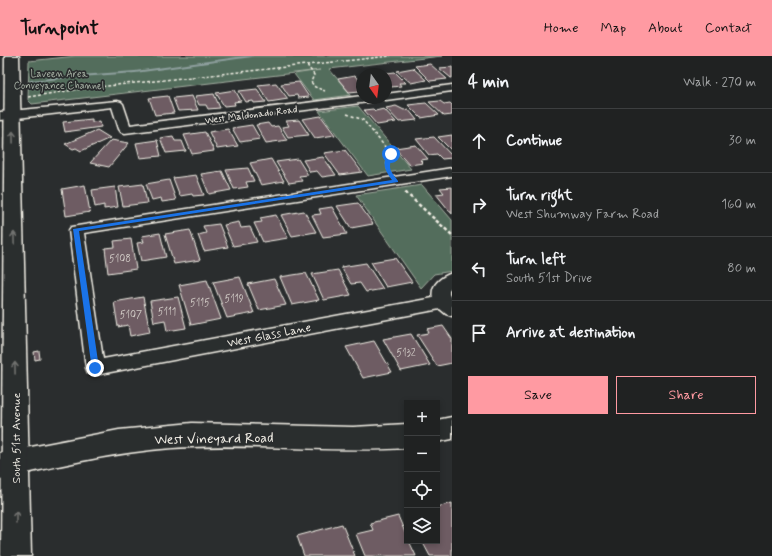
<!DOCTYPE html>
<meta charset="utf-8">
<style>
:root{--surface:#202222;--page:#282a2a;--text:#f1f3f6;--muted:#a2a4a5;--line:#3d3f40;--accent:#ff9aa2}
body{margin:0;font-family:Mynerve,sans-serif;background:var(--page);color:var(--text)}
.controls{position:absolute;right:12px;bottom:12px;display:grid;overflow:hidden;border-radius:0px;box-shadow:0 2px 6px #0003}
.controls button{width:36px;height:36px;display:grid;place-items:center;padding:0;border:0;border-bottom:1px solid var(--line);background:var(--surface);color:var(--text);font:20px sans-serif}
.compass{position:absolute;left:356px;top:12px;width:36px;height:36px;border-radius:50%;background:var(--surface);box-shadow:0 2px 6px #0003;rotate:166deg}
.stop{position:absolute;width:12px;height:12px;margin:-9px;border:3px solid #1a73e8;border-radius:50%;background:#fff}
.stop.end{background:#1a73e8;border-color:#fff;box-shadow:0 1px 4px #0008}
.list{margin:0;padding:0;list-style:none}
h2{display:flex;justify-content:space-between;align-items:center;height:52px;margin:0;padding:0 16px;font-size:17px}
h2 small{font-size:13px;font-weight:400;color:var(--muted)}
.list li{display:grid;grid-template-columns:26px 1fr auto;gap:12px;align-items:center;box-sizing:border-box;height:64px;padding:0 16px;border-top:1px solid var(--line)}
.list b{display:block;font-size:15px;white-space:nowrap}
.list p{margin:0;font-size:13px;white-space:nowrap;color:var(--muted)}
.list em{font-size:13px;font-style:normal;color:var(--muted)}
.actions{display:flex;gap:8px;padding:12px 16px}
.actions a{flex:1;padding:9px 0;border:1px solid var(--accent);border-radius:0px;text-align:center;font-size:14px;color:var(--accent)}
.actions .main{background:var(--accent);color:#111}
.icon{flex:none;width:22px;height:22px;fill:none;stroke:currentColor;stroke-width:2;stroke-linecap:round;stroke-linejoin:round}
.map{position:relative;flex:none;width:452px;height:500px;overflow:hidden}
header{display:flex;align-items:center;gap:24px;box-sizing:border-box;height:56px;padding:0 20px;background:var(--accent);color:#111}
header strong{font-size:19px}
nav{display:flex;gap:22px;margin-inline-start:auto;font-size:14px}
main{display:flex}
aside{flex:1;background:var(--surface)}
.map>svg:first-child{display:block}
.green{fill:#536d5b;stroke:#a4afa2}
.lines{fill:none;stroke-linecap:round;stroke-linejoin:round}
.stream{fill:#8fa09f;fill-rule:evenodd}
.building{fill:#6e5c63;stroke:#f4f1e8}
.minor-casing{stroke:#f4f1e8;stroke-width:3}
.tertiary-casing{stroke:#f4f1e8;stroke-width:3}
.primary-casing{stroke:#f4f1e8;stroke-width:3}
.path-far1{stroke:#f4f1e8;stroke-width:1.5;stroke-dasharray:3 2;stroke-linecap:butt}
.path{stroke:#f4f1e8;stroke-width:2.5;stroke-dasharray:3.5 2.5;stroke-linecap:butt}
.minor{fill:#2a2d2e;fill-rule:evenodd}
.tertiary{fill:#2a2d2e;fill-rule:evenodd}
.primary{fill:#2a2d2e;fill-rule:evenodd}
.oneway{stroke:#71726f}
.route{fill:#1a73e8}
.labels{text-anchor:middle;stroke-width:3.5;stroke-linejoin:round;paint-order:stroke}
.far-park-label{font-size:10px;fill:#acb6a9;stroke:#2a2d2e}
.far-street-label{font-size:10px;fill:#f4f1e8;stroke:#2a2d2e}
.number-label{font-size:10px;fill:#d2ccc7}
.street-label{font-size:12px;fill:#f4f1e8;stroke:#2a2d2e}
.near-street-label{font-size:14px;fill:#f4f1e8;stroke:#2a2d2e}
</style>
<header>
<strong>Turnpoint</strong>
<nav><a>Home</a><a>Map</a><a>About</a><a>Contact</a></nav>
</header>
<main>
<div class="map">
<svg width="452" height="500" viewBox="0 0 452 500">
<rect width="100%" height="100%" fill="#2a2d2e"/>
<filter id="ink" filterUnits="userSpaceOnUse"><feTurbulence type="fractalNoise" baseFrequency=".025" numOctaves="2"/><feDisplacementMap in="SourceGraphic" scale="8" xChannelSelector="R" yChannelSelector="G"/><feConvolveMatrix kernelMatrix="1 2 1 2 8 2 1 2 1" color-interpolation-filters="sRGB"/></filter>
<g filter="url(#ink)">
<!-- green -->
<g class="green">
<path d="M76,0H442L329,13L351,39L314,44L294,18L320,14L32,48L28,44L29,5Z"/>
<path d="M358,50L411,113L368,120L319,55Z"/>
<path d="M422,129L452,164V215L434,218L421,232L356,139Z"/>
</g>
<g class="lines">
<!-- stream -->
<path class="stream" d="M245,0H253L252,1L135,17L80,21L31,26L29,25L31,24L80,19L135,15Z"/>
</g>
<!-- building -->
<g class="building">
<path d="M430,8L447,23L430,25L415,10Z"/>
<path d="M452,11V22H451L439,12Z"/>
<path d="M413,12L426,24L411,27L397,15Z"/>
<path d="M395,16L406,27H399L401,30L391,31L386,26V18H379Z"/>
<path d="M355,20L362,28V32H358L360,35L349,36L338,23Z"/>
<path d="M299,26L309,41L298,42L297,39L289,40L281,28Z"/>
<path d="M276,27L288,43L269,46L258,29Z"/>
<path d="M257,33L266,46L254,47L253,45L246,46L239,35Z"/>
<path d="M235,34L241,45L234,46L235,49L224,50L216,37Z"/>
<path d="M214,38L220,52L208,53L206,49H199L195,40Z"/>
<path d="M168,40L174,57L155,59L149,42Z"/>
<path d="M192,40L198,54L178,55L173,42Z"/>
<path d="M440,45L444,48L450,47L452,49V59L444,60L429,46Z"/>
<path d="M426,47L439,59L421,62L408,49Z"/>
<path d="M396,50L404,54L408,53L417,64L399,66L386,52Z"/>
<path d="M373,53L375,55L384,53L396,66L377,69L364,54Z"/>
<path d="M321,60L335,79L315,82L302,63Z"/>
<path d="M92,63V66L100,65L101,71L65,76L63,66Z"/>
<path d="M299,64L309,79L288,81L282,71L289,70L286,65Z"/>
<path d="M268,67L271,71L278,70L287,84L266,87L256,69Z"/>
<path d="M252,69L260,83L240,86L232,72Z"/>
<path d="M228,73L238,90L217,93L209,76Z"/>
<path d="M97,74L110,82L81,95L76,92L73,93L65,88Z"/>
<path d="M205,76L214,95L192,98L184,79Z"/>
<path d="M452,79V95L438,81Z"/>
<path d="M173,80L175,85H182L186,95L166,97L160,82Z"/>
<path d="M434,81L452,100V102L442,103L437,98L429,99L416,83Z"/>
<path d="M111,84L129,87L109,111L90,107Z"/>
<path d="M157,84L161,100L140,102L136,87Z"/>
<path d="M416,89L428,103L420,104L423,107L410,109L395,92Z"/>
<path d="M345,94L362,116L340,119L324,97Z"/>
<path d="M323,101L336,119L322,121L317,115L310,116L303,104Z"/>
<path d="M271,103L284,125L261,129L250,107Z"/>
<path d="M298,103L308,119L299,120L302,125L289,127L276,106Z"/>
<path d="M248,112L254,125L246,126L248,131L234,133L226,114Z"/>
<path d="M222,115L231,134L209,138L201,118Z"/>
<path d="M196,119L204,139L193,140L192,138L180,140L173,122Z"/>
<path d="M169,124L176,144L162,146L161,142L152,144L146,128Z"/>
<path d="M143,128L147,147L123,150L119,131Z"/>
<path d="M85,129L90,156L66,160L62,133Z"/>
<path d="M115,131L118,151L104,153V149L95,151L92,134Z"/>
<path d="M452,131V158L436,138L444,137L440,132Z"/>
<path d="M358,147L373,168L351,172L337,150Z"/>
<path d="M332,151L347,178L323,181L312,159L321,158L319,153Z"/>
<path d="M304,155L316,176L292,180L281,159Z"/>
<path d="M276,159L288,182L263,186L254,167L262,166L260,162Z"/>
<path d="M239,166L241,172L250,171L257,186L233,190L224,169Z"/>
<path d="M219,168L228,191L204,195L198,179L206,177L203,170Z"/>
<path d="M190,174L200,204L174,208L165,178Z"/>
<path d="M160,177L166,201L141,205L137,187L144,186L142,180Z"/>
<path d="M131,183L136,213L108,217L105,192L115,191L114,185Z"/>
<path d="M395,202L412,226L386,231L371,206Z"/>
<path d="M366,207L383,233L366,236L360,227L351,228L341,211Z"/>
<path d="M338,214L351,239L324,244L312,218Z"/>
<path d="M306,217L319,244L292,249L280,221Z"/>
<path d="M240,221L254,257L227,262L213,226Z"/>
<path d="M274,223L286,249L259,254L248,228Z"/>
<path d="M207,224L221,263L191,269L179,229Z"/>
<path d="M143,241L150,276L130,280L128,269L118,271L114,246Z"/>
<path d="M178,241L186,272L167,275L165,264L154,266L150,245Z"/>
<path d="M443,270L452,283V307L437,310L417,279L429,277L427,273Z"/>
<path d="M411,278L430,309L401,315L383,283Z"/>
<path d="M374,285L392,316L363,322L346,291Z"/>
<path d="M39,295L40,303L35,304L34,296Z"/>
<path d="M452,447V500H430L422,485H437V451Z"/>
<path d="M398,460L407,481V485H409L416,500H365L356,478L373,474L370,467Z"/>
<path d="M342,468L355,500H304L297,480Z"/>
</g>
<g class="lines">
<defs>
<g id="minor">
<path d="M452,29V35L386,44L381,42L376,45L125,77L121,76L119,73L112,51L0,64V56L117,45L121,46L123,48L130,69L362,40V42H386V38Z"/>
<path d="M452,112V120L84,177L103,303L433,242C430,229 441,221 452,217V230L449,234V238L452,244V260L446,258L440,253L95,319L88,317L86,312L69,174L71,171Z"/>
</g>
<g id="tertiary">
<path d="M452,361V383L437,386V364Z"/>
<path d="M192,367L353,371L407,368V392C335,397 263,388 191,391C127,393 63,409 0,423V397L119,374Z"/>
</g>
<path id="primary" d="M5,0H19L31,500H1Z"/>
</defs>
<!-- minor casing -->
<use href="#minor" class="minor-casing"/>
<!-- tertiary casing -->
<use href="#tertiary" class="tertiary-casing"/>
<!-- primary casing -->
<use href="#primary" class="primary-casing"/>
<!-- path-far1 -->
<g class="path-far1">
<path d="M307,9L314,19L311,26L315,31L325,35"/>
<path d="M28,41L88,32L391,0"/>
<path d="M347,58L363,64L391,98L387,107L388,115"/>
</g>
<!-- path -->
<path class="path" d="M405,136L452,179"/>
<!-- minor -->
<use href="#minor" class="minor"/>
<!-- tertiary -->
<use href="#tertiary" class="tertiary"/>
<!-- primary -->
<use href="#primary" class="primary"/>
</g>
<!-- one-way arrows -->
<defs><path id="oneway-shaft" d="M-6 0H5M1.5-3L5.5 0L1.5 3" fill="none" stroke-width="1.6" stroke-linecap="round" stroke-linejoin="round"/></defs>
<g class="oneway">
<use href="#oneway-shaft" transform="translate(13 81) rotate(-91)"/>
<use href="#oneway-shaft" transform="translate(14 182) rotate(-91)"/>
<use href="#oneway-shaft" transform="translate(15 312) rotate(-91)"/>
<use href="#oneway-shaft" transform="translate(16 461) rotate(-90)"/>
</g>
</g>
<!-- route -->
<path class="route" d="M391,97L393,98C388,113 389,113 398,125V126L79,175L99,312L95,315L92,314L73,173L392,124C385,115 380,105 391,97Z"/>
<g class="labels">
<!-- far-park labels -->
<g class="far-park-label">
<text x="59" y="21">Laveen Area<tspan x="59" dy="12">Conveyance Channel</tspan></text>
</g>
<!-- far-street labels -->
<g class="far-street-label">
<text transform="translate(251 58) rotate(-7)" y="4">West Maldonado Road</text>
</g>
<!-- number labels -->
<g class="number-label">
<text x="120" y="206">5108</text>
<text x="234" y="246">5119</text>
<text x="200" y="250">5115</text>
<text x="167" y="259">5111</text>
<text x="131" y="262">5107</text>
<text x="406" y="300">5132</text>
</g>
<!-- street labels -->
<g class="street-label">
<text transform="translate(269 279) rotate(-11)" y="4">West Glass Lane</text>
<text transform="translate(16 382) rotate(-90)" y="4">South 51st Avenue</text>
</g>
<!-- near-street labels -->
<g class="near-street-label">
<text transform="translate(214 382) rotate(-1)" y="5">West Vineyard Road</text>
</g>
</g>
</svg>
<div class="controls">
<button>+</button>
<button>−</button>
<button><svg class="icon" aria-label="locate" viewBox="0 0 24 24"><circle cx="12" cy="12" r="6"/><path d="M12 2v4M12 18v4M2 12h4M18 12h4"/></svg></button>
<button><svg class="icon" aria-label="layers" viewBox="0 0 24 24"><path d="M12 4l9 5-9 5-9-5zM3 14l9 5 9-5"/></svg></button>
</div>
<svg class="compass" viewBox="-18 -18 36 36"><path d="M0-13l5 13h-10z" fill="#e53935"/><path d="M0 13l5-13h-10z" fill="#a2a4a5"/></svg>
<div class="stop" style="left:391px;top:98px"></div>
<div class="stop end" style="left:95px;top:312px"></div>
</div>
<aside>
<h2>4 min<small>Walk · 270 m</small></h2>
<ul class="list">
<li><svg class="icon" aria-label="ahead" viewBox="0 0 24 24"><path d="M12 20V5M6 11l6-6 6 6"/></svg><div><b>Continue</b></div><em>30 m</em></li>
<li><svg class="icon" aria-label="right" viewBox="0 0 24 24"><path d="M7 20v-9h11M14 6l5 5-5 5"/></svg><div><b>Turn right</b><p>West Shumway Farm Road</p></div><em>160 m</em></li>
<li><svg class="icon" aria-label="left" viewBox="0 0 24 24"><path d="M17 20v-9H6M10 6l-5 5 5 5"/></svg><div><b>Turn left</b><p>South 51st Drive</p></div><em>80 m</em></li>
<li><svg class="icon" aria-label="arrive" viewBox="0 0 24 24"><path d="M6 21V4h12l-3 4 3 4H6"/></svg><div><b>Arrive at destination</b></div></li>
</ul>
<div class="actions"><a class="main">Save</a><a>Share</a></div>
</aside>
</main>
